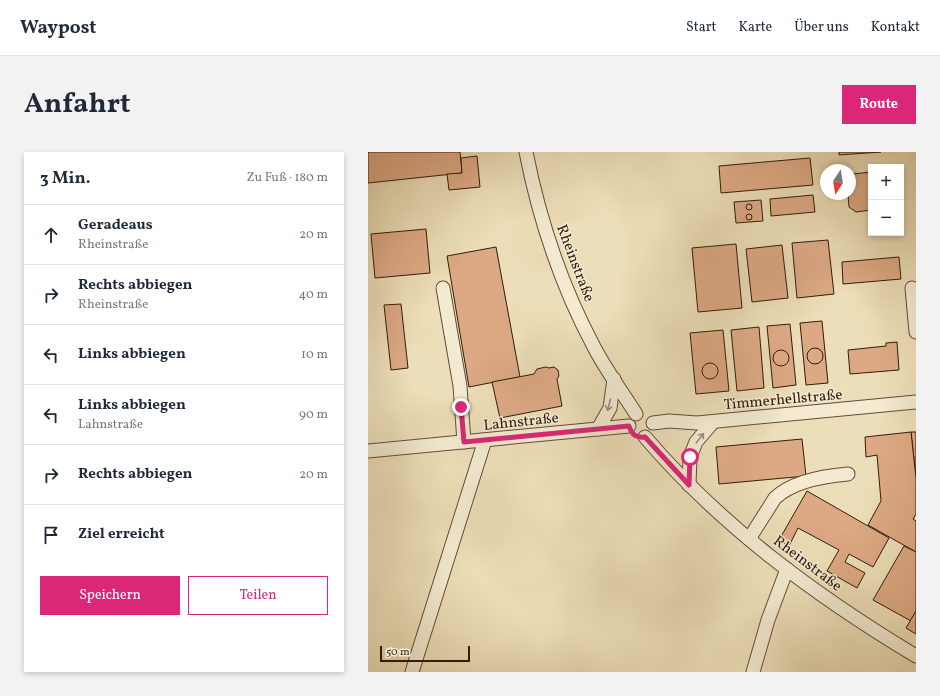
<!DOCTYPE html>
<html lang="de">
<meta charset="utf-8">
<style>
:root{--surface:#fff;--page:#f2f2f3;--text:#1f2937;--muted:#747a83;--line:#e0e1e3;--accent:#db2777}
body{margin:0;font-family:Vollkorn,serif;background:var(--page);color:var(--text)}
.controls{position:absolute;right:12px;top:12px;display:grid;overflow:hidden;border-radius:0px;box-shadow:0 2px 6px #0003}
.controls button{width:36px;height:36px;display:grid;place-items:center;padding:0;border:0;border-bottom:1px solid var(--line);background:var(--surface);color:var(--text);font:20px sans-serif}
.compass{position:absolute;left:452px;top:12px;width:36px;height:36px;border-radius:50%;background:var(--surface);box-shadow:0 2px 6px #0003;rotate:192deg}
.scale{position:absolute;left:12px;bottom:10px;width:90px;box-sizing:border-box;padding-left:4px;border:2px solid #331b0e;border-top:0;font-size:11px;line-height:14px;white-space:nowrap;color:#331b0e;-webkit-text-stroke:3px #f3ead1;paint-order:stroke}
.stop{position:absolute;width:12px;height:12px;margin:-9px;border:3px solid #db2777;border-radius:50%;background:#fff}
.stop.end{background:#db2777;border-color:#fff;box-shadow:0 1px 4px #0008}
.list{margin:0;padding:0;list-style:none}
h2{display:flex;justify-content:space-between;align-items:center;height:52px;margin:0;padding:0 16px;font-size:17px}
h2 small{font-size:13px;font-weight:400;color:var(--muted)}
.list li{display:grid;grid-template-columns:26px 1fr auto;gap:12px;align-items:center;box-sizing:border-box;height:60px;padding:0 16px;border-top:1px solid var(--line)}
.list b{display:block;font-size:15px;white-space:nowrap}
.list p{margin:0;font-size:13px;white-space:nowrap;color:var(--muted)}
.list em{font-size:13px;font-style:normal;color:var(--muted)}
.actions{display:flex;gap:8px;padding:12px 16px}
.actions a{flex:1;padding:9px 0;border:1px solid var(--accent);border-radius:0px;text-align:center;font-size:14px;color:var(--accent)}
.actions .main{background:var(--accent);color:#fff}
.icon{flex:none;width:22px;height:22px;fill:none;stroke:currentColor;stroke-width:2;stroke-linecap:round;stroke-linejoin:round}
.map{position:relative;flex:none;width:548px;height:520px;overflow:hidden;border-radius:0px}
header{display:flex;align-items:center;gap:24px;box-sizing:border-box;height:56px;padding:0 20px;background:var(--surface);border-bottom:1px solid var(--line)}
header strong{font-size:19px}
nav{display:flex;gap:22px;margin-inline-start:auto;font-size:14px}
.intro{display:flex;align-items:center;justify-content:space-between;box-sizing:border-box;height:96px;padding:0 24px}
h1{margin:0;font-size:28px}
.button{padding:10px 18px;border-radius:0px;background:var(--accent);color:#fff;font-size:14px;font-weight:700}
main{display:flex;gap:24px;padding:0 24px}
aside{flex:1;background:var(--surface);border-radius:0px;box-shadow:0 2px 6px #0003}
.map>svg:first-child{display:block}
.building{fill:#dca984;stroke:#331b0e}
.lines{fill:none;stroke-linecap:round;stroke-linejoin:round}
.minor-casing{stroke:#614c38;stroke-width:15}
.minor{stroke:#f3ead1;stroke-width:13}
.oneway{stroke:#9d8d79}
.route{stroke:#db2777;stroke-width:5}
.labels{text-anchor:middle;stroke-width:3;stroke-linejoin:round;paint-order:stroke}
.street-label{font-size:15px;fill:#331b0e;stroke:#f3ead1}
</style>
<header>
<strong>Waypost</strong>
<nav><a>Start</a><a>Karte</a><a>Über uns</a><a>Kontakt</a></nav>
</header>
<div class="intro"><h1>Anfahrt</h1><a class="button">Route</a></div>
<main>
<aside>
<h2>3 Min.<small>Zu Fuß · 180 m</small></h2>
<ul class="list">
<li><svg class="icon" aria-label="ahead" viewBox="0 0 24 24"><path d="M12 20V5M6 11l6-6 6 6"/></svg><div><b>Geradeaus</b><p>Rheinstraße</p></div><em>20 m</em></li>
<li><svg class="icon" aria-label="right" viewBox="0 0 24 24"><path d="M7 20v-9h11M14 6l5 5-5 5"/></svg><div><b>Rechts abbiegen</b><p>Rheinstraße</p></div><em>40 m</em></li>
<li><svg class="icon" aria-label="left" viewBox="0 0 24 24"><path d="M17 20v-9H6M10 6l-5 5 5 5"/></svg><div><b>Links abbiegen</b></div><em>10 m</em></li>
<li><svg class="icon" aria-label="left" viewBox="0 0 24 24"><path d="M17 20v-9H6M10 6l-5 5 5 5"/></svg><div><b>Links abbiegen</b><p>Lahnstraße</p></div><em>90 m</em></li>
<li><svg class="icon" aria-label="right" viewBox="0 0 24 24"><path d="M7 20v-9h11M14 6l5 5-5 5"/></svg><div><b>Rechts abbiegen</b></div><em>20 m</em></li>
<li><svg class="icon" aria-label="arrive" viewBox="0 0 24 24"><path d="M6 21V4h12l-3 4 3 4H6"/></svg><div><b>Ziel erreicht</b></div></li>
</ul>
<div class="actions"><a class="main">Speichern</a><a>Teilen</a></div>
</aside>
<div class="map">
<svg width="548" height="520" viewBox="0 0 548 520">
<rect width="100%" height="100%" fill="#ecdeb8"/>
<filter id="stains"><feTurbulence type="fractalNoise" baseFrequency=".005" numOctaves="4"/><feColorMatrix values="0 0 0 0 .2 0 0 0 0 .09 0 0 0 0 .02 0 0 0 .5 -.17"/></filter>
<radialGradient id="worn" r=".72"><stop offset=".6" stop-color="#630" stop-opacity="0"/><stop offset="1" stop-color="#630" stop-opacity=".3"/></radialGradient>
<!-- building -->
<g class="building">
<path d="M0,0H92L94,21L0,31Z"/>
<path d="M471,0H513L471,3Z"/>
<path d="M109,4L112,35L81,38L79,22L94,21L93,6Z"/>
<path d="M442,6L445,33L353,41L351,14Z"/>
<path d="M503,20V58L488,60L481,55L480,42H482V40L486,35L485,22Z"/>
<path d="M445,43L447,60L403,64L402,47Z"/>
<path d="M393,48L395,69L368,71L366,50Z"/>
<circle cx="381" cy="55" r="3"/>
<circle cx="381" cy="65" r="3"/>
<path d="M58,77L62,121L7,126L3,82Z"/>
<path d="M460,88L466,142L429,146L424,91Z"/>
<path d="M368,92L374,156L330,160L324,96Z"/>
<path d="M414,93L420,146L384,150L378,97Z"/>
<path d="M128,95L152,225L101,235L79,104Z"/>
<path d="M531,105L533,127L475,132L474,110Z"/>
<path d="M33,152L40,216L23,218L16,153Z"/>
<path d="M454,169L460,231L438,233L432,171Z"/>
<path d="M422,172L428,233L405,236L399,174Z"/>
<path d="M391,175L396,236L369,239L363,178Z"/>
<path d="M355,178L361,239L328,242L322,181Z"/>
<path d="M529,190L531,218L482,222L480,198L518,194V191Z"/>
<circle cx="447" cy="204" r="8"/>
<circle cx="413" cy="206" r="8"/>
<circle cx="342" cy="219" r="8"/>
<path d="M178,215L181,216L186,215L190,218L191,224L189,227L194,254L132,266L124,230L166,222L169,217Z"/>
<path d="M543,280H548V326Z"/>
<path d="M543,280L548,326V362L545,367L548,369V400L500,373L513,349L509,303L498,305L497,285Z"/>
<path d="M434,287L438,324L351,332L348,295Z"/>
<path d="M439,339L521,386L505,415L481,402L477,410L497,421L489,436L459,419L471,398L430,376L421,394L411,388Z"/>
<path d="M536,394L548,400V459L543,469L505,448Z"/>
<path d="M548,459V482L538,476Z"/>
</g>
<g class="lines">
<defs>
<g id="minor">
<path d="M158,0C171,66 194,135 226,195C238,218 254,240 268,262"/>
<path d="M75,136L92,234L96,290"/>
<path d="M544,136L548,180"/>
<path d="M285,271L301,269L329,271L548,250"/>
<path d="M230,277L242,256L246,227"/>
<path d="M277,285C353,374 448,444 548,504"/>
<path d="M0,299L261,274"/>
<path d="M321,333L322,305L328,290L345,270"/>
<path d="M381,387L407,346C425,329 456,324 480,322"/>
<path d="M44,520L117,288"/>
<path d="M385,520L400,468L419,417"/>
</g>
</defs>
<!-- minor casing -->
<use href="#minor" class="minor-casing"/>
<!-- minor -->
<use href="#minor" class="minor"/>
</g>
<!-- one-way arrows -->
<defs><path id="oneway-shaft" d="M-6 0H5M1.5-3L5.5 0L1.5 3" fill="none" stroke-width="1.6" stroke-linecap="round" stroke-linejoin="round"/></defs>
<g class="oneway">
<use href="#oneway-shaft" transform="translate(241 253) rotate(104)"/>
<use href="#oneway-shaft" transform="translate(332 286) rotate(-52)"/>
</g>
<g class="lines">
<!-- route -->
<path class="route" d="M93,255L96,290L261,274C264,283 268,286 277,285L321,333L322,305"/>
</g>
<g class="labels">
<!-- street labels -->
<g class="street-label">
<text transform="translate(208 111) rotate(69)" y="5">Rheinstraße</text>
<text transform="translate(415 247) rotate(-5)" y="5">Timmerhellstraße</text>
<text transform="translate(153 269) rotate(-6)" y="5">Lahnstraße</text>
<text transform="translate(440 411) rotate(37)" y="5">Rheinstraße</text>
</g>
</g>
<rect width="100%" height="100%" filter="url(#stains)"/>
<rect width="100%" height="100%" fill="url(#worn)"/>
</svg>
<div class="controls">
<button>+</button>
<button>−</button>
</div>
<svg class="compass" viewBox="-18 -18 36 36"><path d="M0-13l5 13h-10z" fill="#e53935"/><path d="M0 13l5-13h-10z" fill="#747a83"/></svg>
<div class="scale">50 m</div>
<div class="stop" style="left:322px;top:305px"></div>
<div class="stop end" style="left:93px;top:255px"></div>
</div>
</main>
